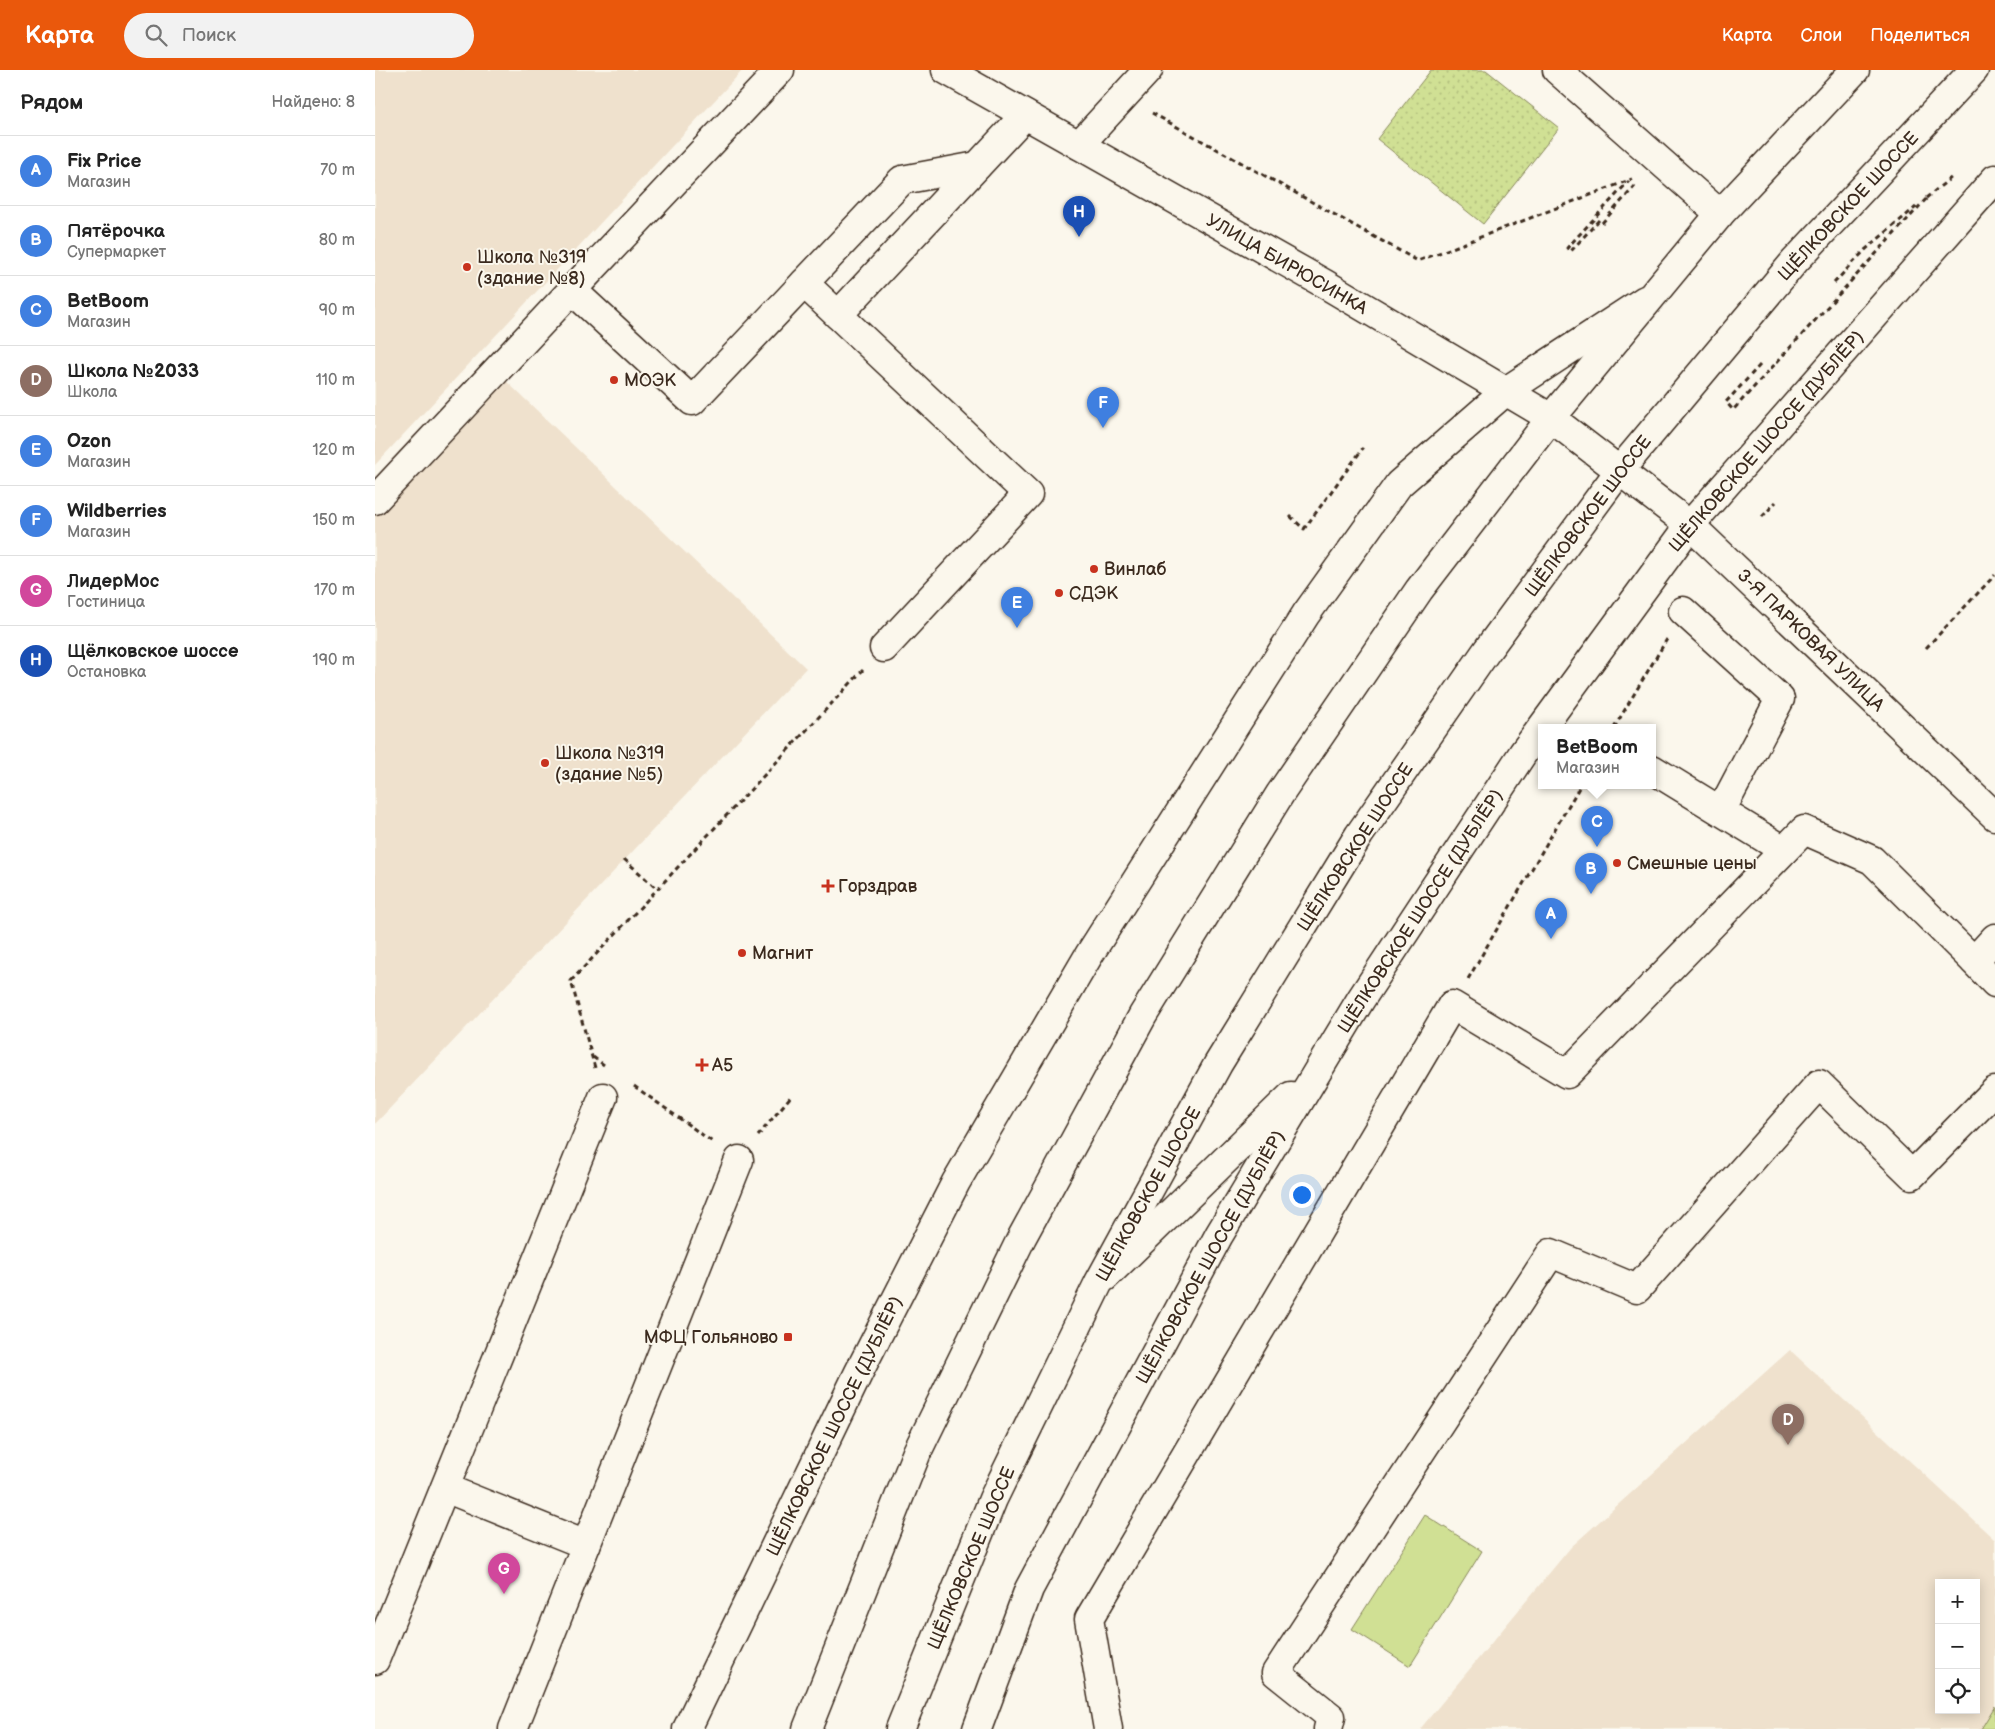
<!DOCTYPE html>
<html lang="ru">
<meta charset="utf-8">
<style>
:root{--surface:#fff;--page:#f2f2f2;--text:#222;--muted:#767676;--line:#e0e0e0;--accent:#ea580c}
body{margin:0;font-family:"Balsamiq Sans",sans-serif;background:var(--page);color:var(--text)}
.controls{position:absolute;right:15px;bottom:15px;display:grid;overflow:hidden;border-radius:0px;box-shadow:0 2px 12px #0003}
.controls button{width:45px;height:45px;display:grid;place-items:center;padding:0;border:0;border-bottom:1px solid var(--line);background:var(--surface);color:var(--text);font:25px sans-serif}
.you{position:absolute;left:926px;top:1124px;width:18px;height:18px;margin:-12px;border:4px solid #fff;border-radius:50%;background:#1a73e8;box-shadow:0 0 0 8px #1a73e833}
.badge{display:grid;place-items:center;width:32px;height:32px;border-radius:50%;background:var(--accent);color:#fff;font-size:16px;font-weight:700}
.pin{position:absolute;translate:-50% -41px;filter:drop-shadow(0 1px 2px #0008)}
.pin::after{content:'';position:absolute;top:26px;width:18px;height:15px;background:inherit;clip-path:polygon(0 0,100% 0,50% 100%)}
.popup{position:absolute;left:1163px;top:654px;width:118px;height:65px;box-sizing:border-box;display:grid;place-content:center;border-radius:0px;background:var(--surface);filter:drop-shadow(0 1px 4px #0005);font-size:16px;white-space:nowrap;color:var(--muted)}
.popup b{font-size:19px;color:var(--text)}
.popup::after{content:'';position:absolute;left:50%;top:100%;margin-left:-10px;border:10px solid transparent;border-top-color:var(--surface)}
.list{margin:0;padding:0;list-style:none}
h2{display:flex;justify-content:space-between;align-items:center;height:65px;margin:0;padding:0 20px;font-size:21px}
h2 small{font-size:16px;font-weight:400;color:var(--muted)}
.list li{display:grid;grid-template-columns:32px 1fr auto;gap:15px;align-items:center;box-sizing:border-box;height:70px;padding:0 20px;border-top:1px solid var(--line)}
.list b{display:block;font-size:19px;white-space:nowrap}
.list p{margin:0;font-size:16px;white-space:nowrap;color:var(--muted)}
.list em{font-size:16px;font-style:normal;color:var(--muted)}
.icon{flex:none;width:28px;height:28px;fill:none;stroke:currentColor;stroke-width:2;stroke-linecap:round;stroke-linejoin:round}
.map{position:relative;flex:none;width:1620px;height:1659px;overflow:hidden}
header{display:flex;align-items:center;gap:30px;box-sizing:border-box;height:70px;padding:0 25px;background:var(--accent);color:#fff}
header strong{font-size:24px}
nav{display:flex;gap:28px;margin-inline-start:auto;font-size:18px}
.search{width:350px;height:45px;background:var(--page);display:flex;align-items:center;gap:12px;box-sizing:border-box;padding:0 18px;border-radius:28px;color:var(--muted);font-size:19px}
main{display:flex}
aside{flex:1;background:var(--surface)}
.map>svg:first-child{display:block}
.built{fill:#efe1cd;fill-rule:evenodd}
.green{fill:#d0e094;stroke:#868559}
.park{fill:url(#park-dots);stroke:#868559}
.lines{fill:none;stroke-linecap:round;stroke-linejoin:round}
.minor-casing{stroke:#3b2a1e;stroke-width:31}
.major-casing{stroke:#3b2a1e;stroke-width:31}
.path{stroke:#3b2a1e;stroke-width:3;stroke-dasharray:5 4;stroke-linecap:butt}
.minor{stroke:#fbf7ec;stroke-width:28}
.major{stroke:#fbf7ec;stroke-width:28}
.poi-dot{fill:#c8321e;stroke:#fbf7ec;stroke-width:2}
.labels{text-anchor:middle;stroke-width:4;stroke-linejoin:round;paint-order:stroke}
.street-label{font-size:18px;fill:#3b2a1e;stroke:#fbf7ec}
.poi-label{font-size:18px;fill:#3b2a1e;stroke:#fbf7ec;text-anchor:start}
</style>
<header>
<strong>Карта</strong>
<div class="search"><svg class="icon" aria-label="search" viewBox="0 0 24 24"><circle cx="10" cy="10" r="6"/><path d="M15 15l6 6"/></svg>Поиск</div>
<nav><a>Карта</a><a>Слои</a><a>Поделиться</a></nav>
</header>
<main>
<aside>
<h2>Рядом<small>Найдено: 8</small></h2>
<ul class="list">
<li><span class="badge" style="background:#3f7fe0">A</span><div><b>Fix Price</b><p>Магазин</p></div><em>70 m</em></li>
<li><span class="badge" style="background:#3f7fe0">B</span><div><b>Пятёрочка</b><p>Супермаркет</p></div><em>80 m</em></li>
<li><span class="badge" style="background:#3f7fe0">C</span><div><b>BetBoom</b><p>Магазин</p></div><em>90 m</em></li>
<li><span class="badge" style="background:#8d6e63">D</span><div><b>Школа №2033</b><p>Школа</p></div><em>110 m</em></li>
<li><span class="badge" style="background:#3f7fe0">E</span><div><b>Ozon</b><p>Магазин</p></div><em>120 m</em></li>
<li><span class="badge" style="background:#3f7fe0">F</span><div><b>Wildberries</b><p>Магазин</p></div><em>150 m</em></li>
<li><span class="badge" style="background:#d1479c">G</span><div><b>ЛидерМос</b><p>Гостиница</p></div><em>170 m</em></li>
<li><span class="badge" style="background:#1a4fb4">H</span><div><b>Щёлковское шоссе</b><p>Остановка</p></div><em>190 m</em></li>
</ul>
</aside>
<div class="map">
<svg width="1620" height="1659" viewBox="0 0 1620 1659">
<defs>
<pattern id="park-dots" width="8" height="8" patternUnits="userSpaceOnUse" patternTransform="scale(1.25)"><rect width="8" height="8" fill="#d0e094"/><path d="M2 2h.1M6 6h.1" fill="none" stroke="#b4c07f" stroke-width="1.8" stroke-linecap="round"/></pattern>
</defs>
<rect width="100%" height="100%" fill="#fbf7ec"/>
<filter id="ink" filterUnits="userSpaceOnUse"><feTurbulence type="fractalNoise" baseFrequency=".02" numOctaves="2"/><feDisplacementMap in="SourceGraphic" scale="10" xChannelSelector="R" yChannelSelector="G"/><feConvolveMatrix kernelMatrix="1 2 1 2 8 2 1 2 1" color-interpolation-filters="sRGB"/></filter>
<g filter="url(#ink)">
<!-- built -->
<g class="built">
<path d="M0,0H368L0,395Z"/>
<path d="M128,308L431,598L0,1054V445Z"/>
<path d="M1415,1280L1620,1470V1659H1045L1196,1477ZM1564,1513H1601V1640H1564Z"/>
</g>
<!-- green -->
<g class="green">
<path d="M1050,1445L1107,1481L1035,1596L977,1559Z"/>
<path d="M1620,1636V1659H1606Z"/>
</g>
<!-- park -->
<path class="park" d="M1056,0H1111L1184,58L1108,154L1002,69Z"/>
<g class="lines">
<defs>
<g id="minor">
<path d="M405,0L197,220L317,331L527,110L602,96"/>
<path d="M1182,0L1345,144"/>
<path d="M704,75L773,0"/>
<path d="M429,213L463,245"/>
<path d="M1176,348L1315,455L1620,746"/>
<path d="M0,430L197,220"/>
<path d="M1308,541L1405,629L1346,741"/>
<path d="M509,578L653,424L463,245L650,45"/>
<path d="M1277,699L1409,780"/>
<path d="M1599,891L1620,913"/>
<path d="M730,1207L916,1026"/>
<path d="M70,1418L211,1475"/>
<path d="M0,1590L228,1027"/>
<path d="M138,1659L364,1090"/>
<path d="M312,1659L484,1302L581,1112L714,885L931,544L1024,414L1131,321L1270,230"/>
<path d="M602,1659L654,1519L844,1165L986,929L1148,683L1315,455L1620,109"/>
<path d="M733,1659L714,1549L1077,935L1192,1004L1429,760L1497,790L1599,891L1620,868"/>
<path d="M953,1659L956,1647L901,1603L1176,1183L1262,1219L1444,1014L1537,1105L1620,1021"/>
</g>
<g id="major">
<path d="M571,0L950,214L1176,348"/>
<path d="M432,1659L542,1382L647,1167L768,945L905,724L1044,520L1176,348L1345,144L1480,0"/>
<path d="M525,1659L618,1429L724,1212L843,994L984,765L1113,579L1245,400L1420,191L1599,0"/>
</g>
</defs>
<!-- minor casing -->
<use href="#minor" class="minor-casing"/>
<!-- major casing -->
<use href="#major" class="major-casing"/>
<!-- path -->
<g class="path">
<path d="M777,43L1043,191L1257,109"/>
<path d="M1551,128L1577,107"/>
<path d="M1224,150L1196,181L1192,178L1254,111"/>
<path d="M1227,153L1260,116"/>
<path d="M1459,213L1490,180L1541,137"/>
<path d="M1385,295L1351,332L1358,340L1552,128"/>
<path d="M915,446L929,459L988,378"/>
<path d="M1387,447L1401,432"/>
<path d="M1551,578L1620,505"/>
<path d="M1239,658L1292,569"/>
<path d="M249,789L282,819"/>
<path d="M1093,909L1205,716"/>
<path d="M218,987L229,995"/>
<path d="M220,998L196,911L488,600"/>
<path d="M259,1016L339,1073"/>
<path d="M383,1066L417,1025"/>
</g>
<!-- minor -->
<use href="#minor" class="minor"/>
<!-- major -->
<use href="#major" class="major"/>
</g>
</g>
<!-- markers -->
<g class="poi-dot">
<circle cx="92" cy="197" r="5"/>
<circle cx="239" cy="310" r="5"/>
<circle cx="719" cy="499" r="5"/>
<circle cx="684" cy="523" r="5"/>
<circle cx="170" cy="693" r="5"/>
<circle cx="1242" cy="793" r="5"/>
<path d="M450.5 808.5h5v5h5v5h-5v5h-5v-5h-5v-5h5z"/>
<circle cx="367" cy="883" r="5"/>
<path d="M324.5 987.5h5v5h5v5h-5v5h-5v-5h-5v-5h5z"/>
<rect x="408" y="1262" width="10" height="10" rx="2.5"/>
</g>
<g class="labels">
<!-- street labels -->
<g class="street-label">
<text transform="translate(1473 136) rotate(-47)" y="6">ЩЁЛКОВСКОЕ ШОССЕ</text>
<text transform="translate(912 194) rotate(30)" y="6">УЛИЦА БИРЮСИНКА</text>
<text transform="translate(1391 371) rotate(-49)" y="6">ЩЁЛКОВСКОЕ ШОССЕ (ДУБЛЁР)</text>
<text transform="translate(1213 446) rotate(-53)" y="6">ЩЁЛКОВСКОЕ ШОССЕ</text>
<text transform="translate(1436 570) rotate(44)" y="6">3-Я ПАРКОВАЯ УЛИЦА</text>
<text transform="translate(980 777) rotate(-57)" y="6">ЩЁЛКОВСКОЕ ШОССЕ</text>
<text transform="translate(1045 841) rotate(-57)" y="6">ЩЁЛКОВСКОЕ ШОССЕ (ДУБЛЁР)</text>
<text transform="translate(773 1124) rotate(-61)" y="6">ЩЁЛКОВСКОЕ ШОССЕ</text>
<text transform="translate(835 1187) rotate(-61)" y="6">ЩЁЛКОВСКОЕ ШОССЕ (ДУБЛЁР)</text>
<text transform="translate(459 1356) rotate(-64)" y="6">ЩЁЛКОВСКОЕ ШОССЕ (ДУБЛЁР)</text>
<text transform="translate(596 1488) rotate(-67)" y="6">ЩЁЛКОВСКОЕ ШОССЕ</text>
</g>
<!-- poi labels -->
<g class="poi-label">
<text x="102" y="193">Школа №319<tspan x="102" dy="21">(здание №8)</tspan></text>
<text x="249" y="316">МОЭК</text>
<text x="729" y="505">Винлаб</text>
<text x="694" y="529">СДЭК</text>
<text x="180" y="689">Школа №319<tspan x="180" dy="21">(здание №5)</tspan></text>
<text x="1252" y="799">Смешные цены</text>
<text x="463" y="822">Горздрав</text>
<text x="377" y="889">Магнит</text>
<text x="337" y="1001">А5</text>
<text x="403" y="1273" text-anchor="end">МФЦ Гольяново</text>
</g>
</g>
</svg>
<div class="controls">
<button>+</button>
<button>−</button>
<button><svg class="icon" aria-label="locate" viewBox="0 0 24 24"><circle cx="12" cy="12" r="6"/><path d="M12 2v4M12 18v4M2 12h4M18 12h4"/></svg></button>
</div>
<div class="you"></div>
<div class="pin badge" style="left:1176px;top:869px;background:#3f7fe0">A</div>
<div class="pin badge" style="left:1216px;top:824px;background:#3f7fe0">B</div>
<div class="pin badge" style="left:1222px;top:777px;background:#3f7fe0">C</div>
<div class="popup"><b>BetBoom</b>Магазин</div>
<div class="pin badge" style="left:1413px;top:1375px;background:#8d6e63">D</div>
<div class="pin badge" style="left:642px;top:558px;background:#3f7fe0">E</div>
<div class="pin badge" style="left:728px;top:358px;background:#3f7fe0">F</div>
<div class="pin badge" style="left:129px;top:1524px;background:#d1479c">G</div>
<div class="pin badge" style="left:704px;top:167px;background:#1a4fb4">H</div>
</div>
</main>
